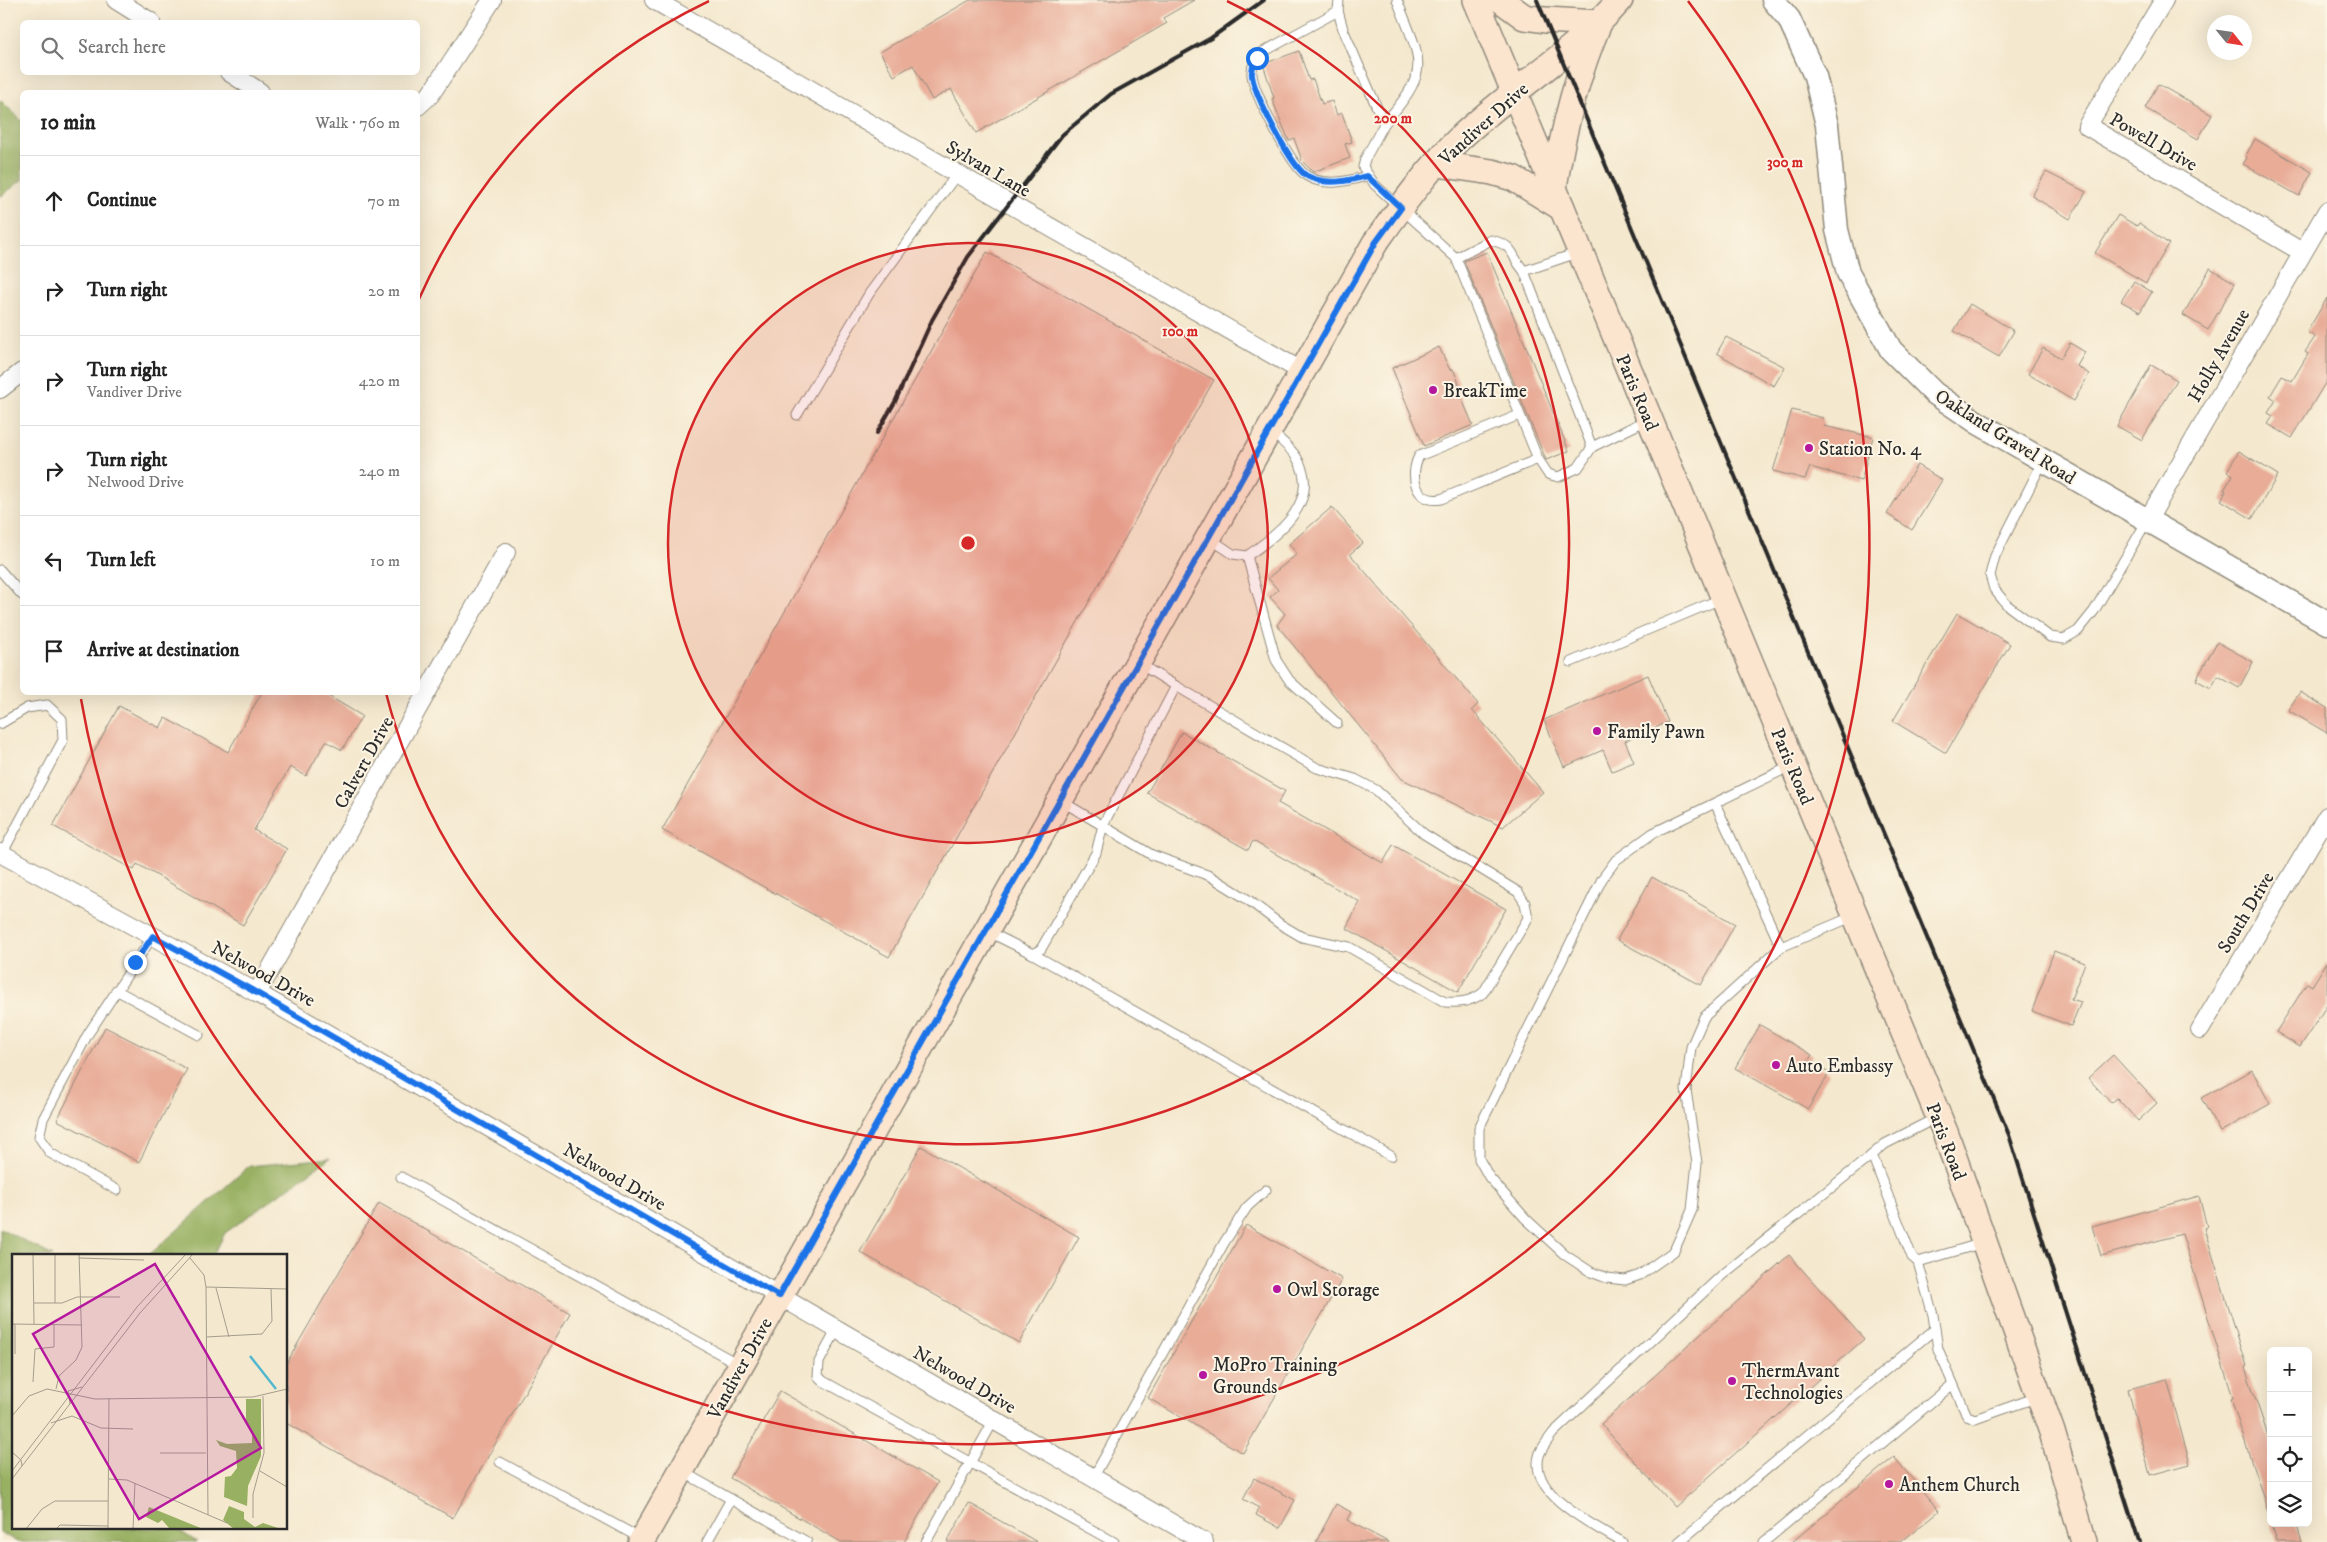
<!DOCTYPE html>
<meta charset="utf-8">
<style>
:root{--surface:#fff;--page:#f2f2f2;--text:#222;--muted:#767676;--line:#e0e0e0}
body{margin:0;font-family:"IM FELL DW Pica",serif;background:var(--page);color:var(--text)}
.controls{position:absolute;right:15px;bottom:15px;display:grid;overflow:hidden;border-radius:8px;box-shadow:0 5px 20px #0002}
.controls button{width:45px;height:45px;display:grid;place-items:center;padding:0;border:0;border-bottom:1px solid var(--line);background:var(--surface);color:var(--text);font:25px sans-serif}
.compass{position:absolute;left:2207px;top:15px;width:45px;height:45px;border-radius:50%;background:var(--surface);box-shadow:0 5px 20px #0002;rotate:120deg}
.stop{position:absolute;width:15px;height:15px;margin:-11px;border:4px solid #1a73e8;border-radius:50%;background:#fff}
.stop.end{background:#1a73e8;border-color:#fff;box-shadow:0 1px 5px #0008}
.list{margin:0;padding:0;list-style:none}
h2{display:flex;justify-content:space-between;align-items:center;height:65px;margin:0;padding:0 20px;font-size:21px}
h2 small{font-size:16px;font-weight:400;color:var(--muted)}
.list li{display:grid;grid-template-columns:32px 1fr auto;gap:15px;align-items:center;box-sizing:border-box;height:90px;padding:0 20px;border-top:1px solid var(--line)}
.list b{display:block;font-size:19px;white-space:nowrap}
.list p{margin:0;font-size:16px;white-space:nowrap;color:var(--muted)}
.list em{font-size:16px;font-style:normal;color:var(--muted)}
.icon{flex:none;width:28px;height:28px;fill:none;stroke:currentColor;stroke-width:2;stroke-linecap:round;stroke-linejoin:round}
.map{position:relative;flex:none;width:2327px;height:1542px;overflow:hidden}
.search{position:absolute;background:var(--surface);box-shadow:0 5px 20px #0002;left:20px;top:20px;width:400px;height:55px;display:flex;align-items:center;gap:12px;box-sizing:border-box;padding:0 18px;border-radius:8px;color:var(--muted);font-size:19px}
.panel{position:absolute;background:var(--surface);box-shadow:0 5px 20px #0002;left:20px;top:90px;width:400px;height:605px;border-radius:8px}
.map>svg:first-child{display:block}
.forest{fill:#98b062;stroke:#626e46}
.building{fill:#e8ac97}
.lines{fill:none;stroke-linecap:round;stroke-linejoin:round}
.service-casing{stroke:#908a7c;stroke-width:11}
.minor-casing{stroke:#908a7c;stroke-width:20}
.tertiary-casing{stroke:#908a7c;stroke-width:25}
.secondary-casing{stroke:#908a7c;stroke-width:28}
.service{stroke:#fff;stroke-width:9}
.minor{stroke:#fff;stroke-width:18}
.tertiary{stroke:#fff;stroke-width:22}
.secondary{stroke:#fce5cf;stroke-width:25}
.rail{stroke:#2b2b2b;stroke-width:4}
.route{stroke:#1a73e8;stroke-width:6}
.ring{fill:none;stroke:#d62828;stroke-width:2.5}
.poi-dot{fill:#b5179e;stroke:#fcf5e5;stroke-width:2}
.labels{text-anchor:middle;stroke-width:4;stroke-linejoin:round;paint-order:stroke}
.street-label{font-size:19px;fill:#2b2b2b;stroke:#fcf5e5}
.poi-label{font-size:19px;fill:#2b2b2b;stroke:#fcf5e5;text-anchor:start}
.inset-river{fill:none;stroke:#52b8d0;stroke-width:2.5}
.inset-road{fill:none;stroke:#a49c8d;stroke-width:1}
.view{fill:#b5179e;fill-opacity:0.15;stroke:#b5179e;stroke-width:2.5}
.inset-edge{fill:none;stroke:#2b2b2b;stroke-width:2.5}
.centre{fill:#d62828;stroke:#fcf5e5;stroke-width:2.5}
.ring-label{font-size:15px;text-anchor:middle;font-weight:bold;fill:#d62828;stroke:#fcf5e5;stroke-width:4;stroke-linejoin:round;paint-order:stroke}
</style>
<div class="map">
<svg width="2327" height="1542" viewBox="0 0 2327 1542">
<rect width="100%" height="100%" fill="#fcf5e5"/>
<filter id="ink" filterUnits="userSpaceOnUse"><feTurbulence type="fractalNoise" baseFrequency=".02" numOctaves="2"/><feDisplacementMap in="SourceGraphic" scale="10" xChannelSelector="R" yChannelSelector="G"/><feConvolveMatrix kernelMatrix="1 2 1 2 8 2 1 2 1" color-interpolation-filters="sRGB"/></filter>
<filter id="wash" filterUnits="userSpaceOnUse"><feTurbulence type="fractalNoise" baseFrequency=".0096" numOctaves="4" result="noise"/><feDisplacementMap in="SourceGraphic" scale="20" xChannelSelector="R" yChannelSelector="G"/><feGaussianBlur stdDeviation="1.12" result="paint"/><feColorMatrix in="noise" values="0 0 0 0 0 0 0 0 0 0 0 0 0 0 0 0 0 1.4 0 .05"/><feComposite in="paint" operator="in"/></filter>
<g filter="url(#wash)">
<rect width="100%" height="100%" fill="#f4e8ce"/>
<!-- forest -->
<g class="forest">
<path d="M0,100L22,121V180L0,197Z"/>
<path d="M330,1158L225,1233L213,1256H148L249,1166Z"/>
<path d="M0,1228L53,1256H14V1528H175L197,1542H17L0,1532Z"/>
</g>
<g id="blocks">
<!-- building -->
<g class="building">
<path d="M970,0H1194L1163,18L1167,23L976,133L951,89L932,100L913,65L894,76L880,52Z"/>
<path d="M1299,51L1309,80L1313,79L1322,104L1332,101L1337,115L1342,113L1352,142L1345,144L1350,158L1313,172L1302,161L1294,138L1289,141L1272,99L1274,98L1263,64Z"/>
<path d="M2158,84L2212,115L2198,139L2145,108Z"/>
<path d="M2255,139L2312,172L2299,196L2243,164L2247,158L2245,157Z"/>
<path d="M2046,172L2086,192L2070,219L2032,196Z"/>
<path d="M2118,215L2137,226L2139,223L2169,244L2146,283L2095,253Z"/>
<path d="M987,252L1214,380L889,957L662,830Z"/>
<path d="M1487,252L1569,451L1546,460L1464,261Z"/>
<path d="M2210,268L2235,283L2208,330L2183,315Z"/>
<path d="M2134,281L2152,292L2140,312L2121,301Z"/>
<path d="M2327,298V380L2292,438L2268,424L2273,416L2268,413L2276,400L2270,396L2282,376L2292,381L2308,354L2305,352L2315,337L2307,332Z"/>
<path d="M1970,304L2014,331L1999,357L1954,331Z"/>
<path d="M1726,337L1785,367L1774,386L1717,353Z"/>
<path d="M2070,343L2085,352L2077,366L2089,374L2074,401L2028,374L2043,348L2061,358Z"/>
<path d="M1439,347L1450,370L1453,369L1459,383L1456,385L1473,425L1424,446L1392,368Z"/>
<path d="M2151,365L2177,380L2142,440L2117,426Z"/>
<path d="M1792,410L1823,418L1824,426L1873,437L1861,481L1810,467L1805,479L1773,471Z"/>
<path d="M2239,451L2278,475L2252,519L2221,500L2226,491L2224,490L2233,475L2227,471Z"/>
<path d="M1917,465L1942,480L1912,530L1887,514Z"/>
<path d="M1332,507L1363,543L1350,554L1478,704L1472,710L1543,792L1503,827L1402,779L1277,625L1285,614L1270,597L1278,590L1268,578L1297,554L1289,544Z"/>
<path d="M1957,613L2010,644L1946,753L1893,721Z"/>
<path d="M2217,642L2253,662L2239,688L2218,676L2211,688L2196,680Z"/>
<path d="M1648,675L1668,722L1625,741L1634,762L1612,771L1603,750L1564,767L1544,720Z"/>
<path d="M262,692H322L362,716L342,750L326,741L306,776L290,767L254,830L287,849L243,925L137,864L134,870L53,826L119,706L160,728L165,718L228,752Z"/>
<path d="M2300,692L2327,708V733L2288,710Z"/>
<path d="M1182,732L1285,791L1278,803L1383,863L1393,845L1506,909L1458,992L1346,928L1360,902L1253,841L1248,850L1147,793Z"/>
<path d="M1652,877L1735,924L1701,985L1617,940Z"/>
<path d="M2054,951L2085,963L2071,999L2081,1002L2071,1026L2032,1011Z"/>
<path d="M2327,962V1005L2300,1047L2276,1032L2307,983L2312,986Z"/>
<path d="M1760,1025L1812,1055L1808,1061L1829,1073L1808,1109L1735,1068Z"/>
<path d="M105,1027L187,1069L139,1162L57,1120Z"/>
<path d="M2113,1055L2157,1103L2138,1121L2117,1098L2111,1103L2088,1078Z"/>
<path d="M2252,1070L2270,1104L2220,1132L2201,1098Z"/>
<path d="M921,1146L1079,1237L1019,1343L860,1252Z"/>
<path d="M2199,1196L2207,1227L2204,1228L2247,1366L2245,1367L2271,1445V1511L2268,1512L2231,1399L2233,1398L2182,1234L2101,1256L2092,1226Z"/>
<path d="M379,1203L570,1313L453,1518L286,1423V1364Z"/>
<path d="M1246,1225L1342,1279L1243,1453L1148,1398Z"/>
<path d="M1789,1255L1864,1339L1675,1507L1601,1424Z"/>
<path d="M2167,1379L2190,1464L2150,1475L2128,1389Z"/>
<path d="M780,1391L938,1482L904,1542H841L730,1478Z"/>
<path d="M1894,1457L1939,1511L1901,1542H1792Z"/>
<path d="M1254,1478L1295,1500L1280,1528L1256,1515L1259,1508L1243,1499Z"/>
<path d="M969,1503L1037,1542H947Z"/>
<path d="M1336,1504L1351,1512L1347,1520L1388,1542H1316Z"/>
<path d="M2271,1523H2296L2302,1542H2277Z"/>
</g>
</g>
</g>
<g filter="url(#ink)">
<use href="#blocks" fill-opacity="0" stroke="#908a7c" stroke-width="1"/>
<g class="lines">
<defs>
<g id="service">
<path d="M1339,0L1338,11L1343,29L1384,124L1365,159L1363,167L1375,185L1456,258L1538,459L1548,474L1558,477L1578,468L1592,447L1647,420"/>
<path d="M1338,11L1263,52C1256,58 1251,65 1252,75C1254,94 1291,166 1307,176C1325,187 1348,181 1367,176"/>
<path d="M1384,124C1432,68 1422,64 1397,0"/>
<path d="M1456,258L1491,240C1516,246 1509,254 1524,271L1580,252"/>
<path d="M1524,271L1592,447"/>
<path d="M797,415L869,294L957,174"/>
<path d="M1519,415L1419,456C1409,475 1415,504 1441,499L1538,459"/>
<path d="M2043,461L1995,556L1990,575L1994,589L2007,605L2050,637L2064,639L2078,631L2094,611L2147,521"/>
<path d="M1209,538L1233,554L1247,556C1279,534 1322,501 1297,458C1291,448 1279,439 1270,430"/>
<path d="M1247,556L1276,660L1289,680L1337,723"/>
<path d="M0,570L22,595"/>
<path d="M1571,662L1723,598"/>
<path d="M0,724L27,708L47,705L62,719L63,740L2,854"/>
<path d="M1793,765L1653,833L1616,860L1602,879L1479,1128V1159L1489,1177L1525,1218L1565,1255L1591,1272L1607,1278L1625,1280L1640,1275L1674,1251L1692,1210L1697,1163L1686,1090L1691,1047L1704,1017L1781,947L1854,916"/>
<path d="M1063,802L1152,855L1210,876L1247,899L1280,924L1302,937L1349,947L1445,1002C1460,1003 1470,1002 1483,993L1528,918L1525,903L1518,892L1424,834L1376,790L1355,779L1317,768L1176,686"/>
<path d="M1715,803L1781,947"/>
<path d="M987,931L1033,954L1041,949L1096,853L1103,825L1176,686L1138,663"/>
<path d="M1033,954L1391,1156"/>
<path d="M116,990L199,1035"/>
<path d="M1938,1117L1885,1144L1872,1155L1912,1257L1918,1262L1983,1243"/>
<path d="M401,1177L740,1365"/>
<path d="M117,1190L50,1153L39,1137L43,1119L88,1034L153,936"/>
<path d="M1918,1262L1933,1315L1938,1349L1967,1416L1975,1419L2038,1397"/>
<path d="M837,1329L819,1362L818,1376L823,1381L1114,1542"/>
<path d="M500,1462L640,1538"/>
<path d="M683,1472L807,1542"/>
<path d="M1093,1478L1224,1243L1247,1207L1266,1190"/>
<path d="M707,1542L731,1499"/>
<path d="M926,1542L994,1420"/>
<path d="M1622,1542C1595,1526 1529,1495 1539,1456C1541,1448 1549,1439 1553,1433L1721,1276L1872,1155"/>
<path d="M1679,1542L1935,1329"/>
<path d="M1764,1542L1953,1384"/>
</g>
<g id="minor">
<path d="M116,0L151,22"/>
<path d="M654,0L1303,372"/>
<path d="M2164,0L2087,126L2302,252"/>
<path d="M229,72L260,92"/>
<path d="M418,106L430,95L492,0"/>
<path d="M0,389L22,372"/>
<path d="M2147,521L2327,211"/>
<path d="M0,853L257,993L1204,1542"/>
<path d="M257,993L506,552"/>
<path d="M2200,1030L2327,816"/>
</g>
<path id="tertiary" d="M1773,0L1789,19L1815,76L1827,125L1837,230L1848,273L1891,350L1934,393L1978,423L2327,623"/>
<g id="secondary">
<path d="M1476,0L1945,1132L2052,1432L2084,1542"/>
<path d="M1501,0L1524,17L1545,20L1599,23C1576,76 1563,130 1554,187"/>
<path d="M1437,164L1492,172L1513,178L1562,208"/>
<path d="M641,1542L1375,243C1401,207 1427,170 1459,139C1511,90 1573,54 1620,0"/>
</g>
</defs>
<!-- service casing -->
<use href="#service" class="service-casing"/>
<!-- minor casing -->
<use href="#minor" class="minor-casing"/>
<!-- tertiary casing -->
<use href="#tertiary" class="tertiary-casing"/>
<!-- secondary casing -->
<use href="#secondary" class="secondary-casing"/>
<!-- service -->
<use href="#service" class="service"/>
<!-- minor -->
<use href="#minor" class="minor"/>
<!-- tertiary -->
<use href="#tertiary" class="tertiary"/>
<!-- secondary -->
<use href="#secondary" class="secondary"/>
<!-- rail -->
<g class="rail">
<path d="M1537,0L2009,1135L2139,1542"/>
<path d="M877,433L895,402L932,320L968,257L1062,135L1111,94L1211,38L1264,0"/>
</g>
</g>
</g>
<g class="lines" filter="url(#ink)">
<!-- route -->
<path class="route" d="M135,962L153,936L257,993L779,1296L1376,242L1401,208L1367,176C1348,181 1326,186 1307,176C1291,167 1255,95 1252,76C1251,69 1254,64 1257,58"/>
</g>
<!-- distance rings -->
<circle cx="968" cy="543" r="300" fill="#d62828" fill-opacity=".12"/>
<g class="ring">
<circle cx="968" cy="543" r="300"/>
<path d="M419 299A601 601 0 0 1 709 1M1227 1A601 601 0 1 1 386 693"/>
<path d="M1688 1A901 901 0 1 1 81 699"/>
</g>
<!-- markers -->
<g class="poi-dot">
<circle cx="1433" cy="390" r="5"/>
<circle cx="1809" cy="448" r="5"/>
<circle cx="1597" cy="731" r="5"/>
<circle cx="1776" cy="1065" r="5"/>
<circle cx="1277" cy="1289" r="5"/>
<circle cx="1203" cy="1375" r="5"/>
<circle cx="1732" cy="1381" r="5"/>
<circle cx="1889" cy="1484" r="5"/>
</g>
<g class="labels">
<!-- street labels -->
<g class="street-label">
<text transform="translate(1483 123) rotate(-42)" y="7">Vandiver Drive</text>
<text transform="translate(2154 141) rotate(30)" y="7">Powell Drive</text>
<text transform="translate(989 168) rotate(30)" y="7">Sylvan Lane</text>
<text transform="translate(2218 355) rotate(-60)" y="7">Holly Avenue</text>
<text transform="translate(1638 392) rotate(67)" y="7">Paris Road</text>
<text transform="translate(2006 436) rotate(32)" y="7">Oakland Gravel Road</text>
<text transform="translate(363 762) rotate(-61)" y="7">Calvert Drive</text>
<text transform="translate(1793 766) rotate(67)" y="7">Paris Road</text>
<text transform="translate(2245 912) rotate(-59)" y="7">South Drive</text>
<text transform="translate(264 973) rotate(29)" y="7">Nelwood Drive</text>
<text transform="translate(1947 1141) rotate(69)" y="7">Paris Road</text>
<text transform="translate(615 1176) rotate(30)" y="7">Nelwood Drive</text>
<text transform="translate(739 1368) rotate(-61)" y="7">Vandiver Drive</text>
<text transform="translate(965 1379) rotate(30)" y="7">Nelwood Drive</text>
</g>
<!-- poi labels -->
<g class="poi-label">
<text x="1443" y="397">BreakTime</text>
<text x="1819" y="455">Station No. 4</text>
<text x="1607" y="738">Family Pawn</text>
<text x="1786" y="1072">Auto Embassy</text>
<text x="1287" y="1296">Owl Storage</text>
<text x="1213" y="1371">MoPro Training<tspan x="1213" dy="22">Grounds</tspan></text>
<text x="1742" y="1377">ThermAvant<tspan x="1742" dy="22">Technologies</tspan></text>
<text x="1899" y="1491">Anthem Church</text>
</g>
</g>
<!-- overview -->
<g transform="translate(12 1254)">
<rect width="275" height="275" fill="#f4e8ce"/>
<path d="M234,145H249V202L236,232L235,252L212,243L213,223L219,222L225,214L224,197L208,192L204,186L215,190L240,189V178L234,168ZM217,252L232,258V265L243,273L251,269L269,275H222L211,266ZM137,253L191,275H158L150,266L146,269L134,263Z" fill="#98b062"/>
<path class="inset-river" d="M238,102L264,135"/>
<path class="inset-road" d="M21,0L22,70M43,0V49M67,4L132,6M178,4L192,21L194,33L196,261M194,33L275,35M204,34L217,83M22,49H50L65,43H108M0,70L70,71M3,70V100M194,83L250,80L260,67L259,35M21,128L23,95L42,93V71M44,135L47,122L64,106L70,93L67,0M58,150L56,137L70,133M0,162L17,142L35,135L83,145L241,143L275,135M39,169L60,162L89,174L121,175M0,198L9,206L10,212M148,199H194M0,217L125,53L174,0M248,217L275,233M0,225L128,59L181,0M97,225L115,226L215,269M241,264V240L252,199L251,142M14,275L30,255L43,247H96M44,275L48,271L96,272M96,275L97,144M121,275L123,229"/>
<path class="view" d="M143,10L249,194L127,265L21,80Z"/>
<rect width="275" height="275" class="inset-edge"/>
</g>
<circle cx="968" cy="543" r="8" class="centre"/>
<g class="ring-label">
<text x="1393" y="123">200 m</text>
<text x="1785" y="167">300 m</text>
<text x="1180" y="336">100 m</text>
</g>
</svg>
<div class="controls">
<button>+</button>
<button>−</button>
<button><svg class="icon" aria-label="locate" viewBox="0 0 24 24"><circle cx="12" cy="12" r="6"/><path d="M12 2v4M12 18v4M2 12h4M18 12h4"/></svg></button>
<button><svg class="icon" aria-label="layers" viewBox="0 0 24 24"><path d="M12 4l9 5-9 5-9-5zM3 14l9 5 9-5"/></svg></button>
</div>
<svg class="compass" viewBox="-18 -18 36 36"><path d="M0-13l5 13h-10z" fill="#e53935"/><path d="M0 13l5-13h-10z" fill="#767676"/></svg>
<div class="stop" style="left:1257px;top:58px"></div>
<div class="stop end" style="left:135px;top:962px"></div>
<div class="search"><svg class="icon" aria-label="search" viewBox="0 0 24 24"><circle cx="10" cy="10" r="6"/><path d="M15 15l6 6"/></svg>Search here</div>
<section class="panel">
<h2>10 min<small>Walk · 760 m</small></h2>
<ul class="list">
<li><svg class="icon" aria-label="ahead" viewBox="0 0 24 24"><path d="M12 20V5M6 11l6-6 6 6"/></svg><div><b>Continue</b></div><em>70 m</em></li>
<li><svg class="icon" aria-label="right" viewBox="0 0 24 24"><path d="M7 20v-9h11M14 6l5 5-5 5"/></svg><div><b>Turn right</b></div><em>20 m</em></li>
<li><svg class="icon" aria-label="right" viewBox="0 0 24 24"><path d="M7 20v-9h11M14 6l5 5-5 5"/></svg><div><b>Turn right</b><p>Vandiver Drive</p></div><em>420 m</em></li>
<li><svg class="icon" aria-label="right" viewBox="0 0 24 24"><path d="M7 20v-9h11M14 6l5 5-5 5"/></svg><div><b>Turn right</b><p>Nelwood Drive</p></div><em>240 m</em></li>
<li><svg class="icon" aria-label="left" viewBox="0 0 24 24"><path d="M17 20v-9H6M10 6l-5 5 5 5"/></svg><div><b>Turn left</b></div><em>10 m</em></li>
<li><svg class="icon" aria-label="arrive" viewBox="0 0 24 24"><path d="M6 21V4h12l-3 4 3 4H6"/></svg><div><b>Arrive at destination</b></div></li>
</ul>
</section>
</div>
